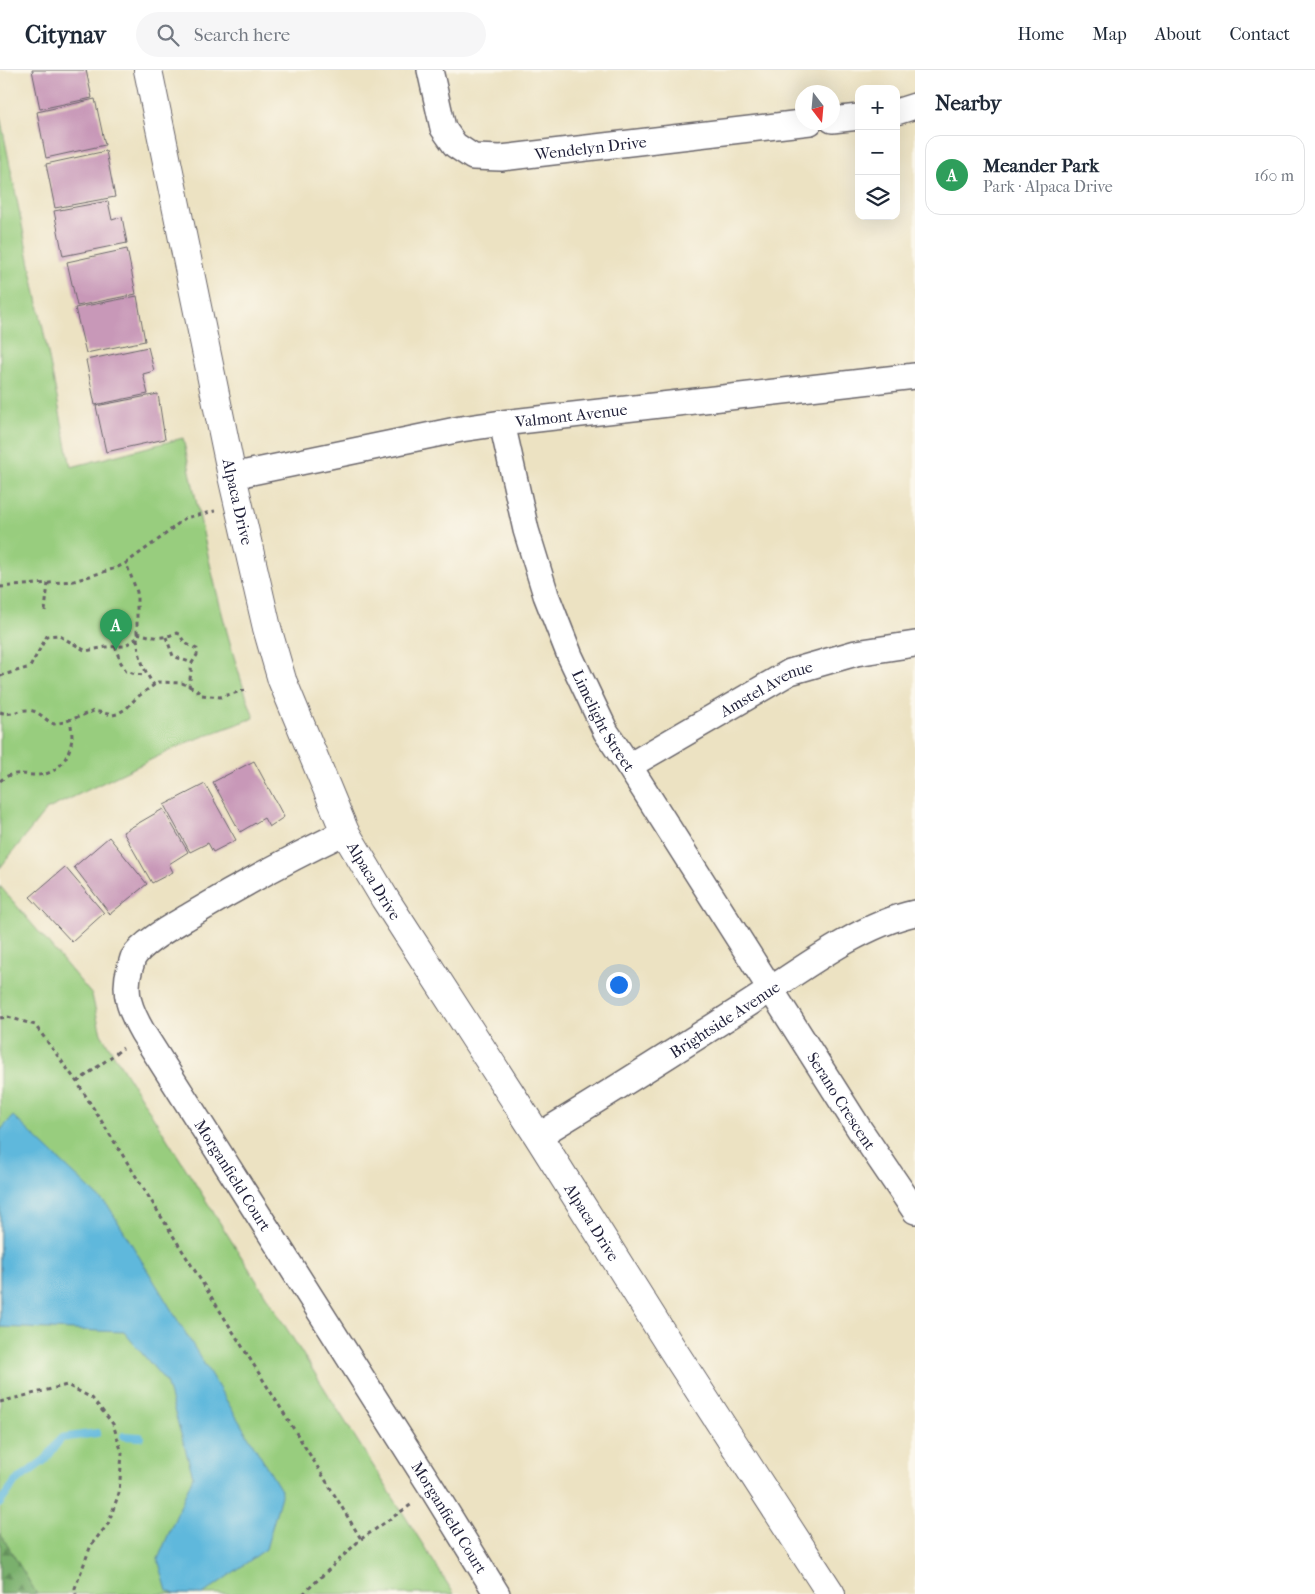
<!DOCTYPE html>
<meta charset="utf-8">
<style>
:root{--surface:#fff;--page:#f6f6f7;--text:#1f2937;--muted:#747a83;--line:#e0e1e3;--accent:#0f766e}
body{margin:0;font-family:"IM FELL French Canon",serif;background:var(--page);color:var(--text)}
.controls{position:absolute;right:15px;top:15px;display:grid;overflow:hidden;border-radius:10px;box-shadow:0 5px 20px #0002}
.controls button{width:45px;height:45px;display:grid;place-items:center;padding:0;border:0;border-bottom:1px solid var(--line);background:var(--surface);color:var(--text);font:25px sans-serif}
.compass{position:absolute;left:795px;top:15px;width:45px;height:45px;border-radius:50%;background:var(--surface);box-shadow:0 5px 20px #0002;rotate:164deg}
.you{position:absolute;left:618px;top:914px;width:18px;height:18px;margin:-12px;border:4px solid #fff;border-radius:50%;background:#1a73e8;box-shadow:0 0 0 8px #1a73e833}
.badge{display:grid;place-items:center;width:32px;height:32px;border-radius:50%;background:var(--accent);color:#fff;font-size:16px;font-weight:700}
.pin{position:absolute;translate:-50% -41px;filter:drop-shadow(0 1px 2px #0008)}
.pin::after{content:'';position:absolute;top:26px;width:18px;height:15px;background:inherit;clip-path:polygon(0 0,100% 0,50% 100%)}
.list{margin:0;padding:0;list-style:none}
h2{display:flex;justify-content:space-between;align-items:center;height:65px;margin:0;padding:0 20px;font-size:21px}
h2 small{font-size:16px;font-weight:400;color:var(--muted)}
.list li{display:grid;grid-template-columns:32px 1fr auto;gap:15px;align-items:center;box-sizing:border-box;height:80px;margin:0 10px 10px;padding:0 10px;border:1px solid var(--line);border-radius:15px}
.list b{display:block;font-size:19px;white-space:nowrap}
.list p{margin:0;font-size:16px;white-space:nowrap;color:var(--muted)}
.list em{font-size:16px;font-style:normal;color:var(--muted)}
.icon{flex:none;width:28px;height:28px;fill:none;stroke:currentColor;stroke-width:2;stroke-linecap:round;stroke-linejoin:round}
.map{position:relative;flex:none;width:915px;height:1524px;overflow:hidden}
header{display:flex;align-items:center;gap:30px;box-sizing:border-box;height:70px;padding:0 25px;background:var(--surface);border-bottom:1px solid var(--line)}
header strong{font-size:24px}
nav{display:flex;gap:28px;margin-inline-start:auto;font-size:18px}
.search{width:350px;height:45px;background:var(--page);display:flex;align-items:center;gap:12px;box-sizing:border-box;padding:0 18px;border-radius:28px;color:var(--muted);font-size:19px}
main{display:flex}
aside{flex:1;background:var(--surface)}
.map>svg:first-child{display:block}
.forest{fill:url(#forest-firs);stroke:#4e6954}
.park{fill:#98cd7e;stroke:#5d785c}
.water{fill:#5fb8dc;stroke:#406d8c}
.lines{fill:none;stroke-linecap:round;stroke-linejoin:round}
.stream{stroke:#5fb8dc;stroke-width:8}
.building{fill:#c898b8}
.minor-casing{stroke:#69656a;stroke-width:28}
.tertiary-casing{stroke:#69656a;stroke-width:30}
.path{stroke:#69656a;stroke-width:3;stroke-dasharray:4 4;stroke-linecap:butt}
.minor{stroke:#fff;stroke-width:25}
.tertiary{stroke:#fff;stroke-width:28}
.labels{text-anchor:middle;stroke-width:4;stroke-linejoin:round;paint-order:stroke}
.street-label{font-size:16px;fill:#22223b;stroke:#fbf7ec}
</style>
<header>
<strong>Citynav</strong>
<div class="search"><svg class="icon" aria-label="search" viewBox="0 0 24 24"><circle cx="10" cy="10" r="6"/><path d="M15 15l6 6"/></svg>Search here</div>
<nav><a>Home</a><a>Map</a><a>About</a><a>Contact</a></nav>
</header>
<main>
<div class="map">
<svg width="915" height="1524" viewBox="0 0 915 1524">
<defs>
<pattern id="forest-firs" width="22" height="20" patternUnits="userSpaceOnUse" patternTransform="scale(1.25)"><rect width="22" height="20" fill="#7ab06d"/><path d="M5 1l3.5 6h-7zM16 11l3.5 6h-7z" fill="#648f5b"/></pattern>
</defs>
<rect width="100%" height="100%" fill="#fbf7ec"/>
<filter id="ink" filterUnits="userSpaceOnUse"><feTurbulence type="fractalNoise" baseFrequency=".02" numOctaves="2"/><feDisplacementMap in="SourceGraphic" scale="10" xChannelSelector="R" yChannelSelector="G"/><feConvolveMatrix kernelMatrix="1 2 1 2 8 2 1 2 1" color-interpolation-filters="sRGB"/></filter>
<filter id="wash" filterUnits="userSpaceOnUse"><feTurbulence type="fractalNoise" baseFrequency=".0096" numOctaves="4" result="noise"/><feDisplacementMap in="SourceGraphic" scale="20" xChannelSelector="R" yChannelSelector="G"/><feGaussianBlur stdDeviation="1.12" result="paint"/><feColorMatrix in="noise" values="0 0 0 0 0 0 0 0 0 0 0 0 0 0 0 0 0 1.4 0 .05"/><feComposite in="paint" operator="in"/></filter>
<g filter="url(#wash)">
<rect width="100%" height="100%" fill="#ece2c2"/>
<!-- forest -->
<path class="forest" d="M0,1463L37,1524H0Z"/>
<!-- park -->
<g class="park">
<path d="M0,46L71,397L183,368C203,462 221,557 254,648L188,672L46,740L0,798Z"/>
<path d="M0,816L92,925L101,964L454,1524H37L0,1463Z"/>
</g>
<!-- water -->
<path class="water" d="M13,1046L109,1137L282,1422L266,1479L203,1524H175L167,1521L158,1489L193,1406L166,1312L124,1262L0,1257V1061Z"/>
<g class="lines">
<!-- stream -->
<g class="stream">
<path d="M124,1366L140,1367"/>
<path d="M0,1433L15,1412L46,1389L61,1368L97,1363"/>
</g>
</g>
<g id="blocks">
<!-- building -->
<g class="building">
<path d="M32,0H86L92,28L40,39Z"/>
<path d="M95,29L105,75L46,88L37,42Z"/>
<path d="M106,81L115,127L55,138L46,94Z"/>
<path d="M108,131L112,150L122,147L127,173L63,186L54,141Z"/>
<path d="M127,179L136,224L77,236L67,192Z"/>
<path d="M137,226L145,271L86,283L75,238Z"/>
<path d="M148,277L154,301L143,304L148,324L95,335L86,290Z"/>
<path d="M158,324L165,369L106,382L96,336Z"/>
<path d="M254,691L284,747L269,757L264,748L240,762L213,712Z"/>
<path d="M205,714L236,770L213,782L208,773L190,782L164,735Z"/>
<path d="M163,739L188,782L169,794L173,802L152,813L123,762Z"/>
<path d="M109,767L147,814L110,844L74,797Z"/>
<path d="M65,797L104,843L72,872L30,827Z"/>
</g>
</g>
</g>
<g filter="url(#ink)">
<use href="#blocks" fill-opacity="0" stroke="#69656a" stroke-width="1"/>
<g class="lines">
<defs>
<g id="minor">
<path id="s1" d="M430,0L443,58L455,75L473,87L501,88L810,52"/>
<path d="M896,42L915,36"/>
<path d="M832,50L859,47"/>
<path id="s2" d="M502,353L526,460L546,525L570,586L606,662L629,696L860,1060L915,1141"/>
<path id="s3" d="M232,406L461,359L502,353L915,306"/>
<path id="s4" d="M629,696L790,602L856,583L915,574"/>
<path id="s5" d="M345,762C293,787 241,815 191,845C176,854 142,872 133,888C132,891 131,895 130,898C122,923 131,942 143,963L433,1420L497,1524"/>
<path id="s6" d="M538,1066C610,1023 680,978 750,933C798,902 859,855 915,843"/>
</g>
<g id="tertiary">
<path id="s7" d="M148,0L232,406L267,558L282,610L345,762L385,829L538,1066L669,1274L831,1524"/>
</g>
</defs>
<!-- minor casing -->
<use href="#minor" class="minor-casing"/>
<!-- tertiary casing -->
<use href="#tertiary" class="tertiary-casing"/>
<!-- path -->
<g class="path">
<path d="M0,517L74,511L116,498L126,493L162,467L185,448L215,441"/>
<path d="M45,541L48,513"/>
<path d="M137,563C153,567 160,570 176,563L180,564C183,573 188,575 197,579V585L192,593L189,617"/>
<path d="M166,567L173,586L192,593"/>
<path d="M137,568C139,586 143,600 154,615"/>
<path d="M115,576L120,591L126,601L135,604L146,605"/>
<path d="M0,606L30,597L47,566L58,565L86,581L106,577L124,576L137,568V522L126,493"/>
<path d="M0,642C13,647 21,637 33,641C41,643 46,651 54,654L64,652L94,641L113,645L117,644L127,638L136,628L158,612L182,613L195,619L202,625L220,627L246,620"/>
<path d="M0,711C12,700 23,705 37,705C58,705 70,687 72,668C72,662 71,655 70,648"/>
<path d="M0,948L8,947L35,955L77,1012L320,1401L361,1469"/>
<path d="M77,1012L123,978"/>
<path d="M0,1332L67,1315L92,1328L113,1354L122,1383L119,1423L108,1454L91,1475L75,1518L76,1524"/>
<path d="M303,1524L361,1469L412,1434"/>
</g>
<!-- minor -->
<use href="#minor" class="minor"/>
<!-- tertiary -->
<use href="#tertiary" class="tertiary"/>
</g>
</g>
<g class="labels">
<!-- street labels -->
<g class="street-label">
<text dy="6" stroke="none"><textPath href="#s1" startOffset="220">Wendelyn Drive</textPath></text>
<text dy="6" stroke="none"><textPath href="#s3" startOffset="345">Valmont Avenue</textPath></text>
<text dy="6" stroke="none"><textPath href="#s7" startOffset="441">Alpaca Drive</textPath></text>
<text dy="6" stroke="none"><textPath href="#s4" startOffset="158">Amstel Avenue</textPath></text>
<text dy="6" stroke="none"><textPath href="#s2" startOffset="316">Limelight Street</textPath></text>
<text dy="6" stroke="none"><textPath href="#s7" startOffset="846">Alpaca Drive</textPath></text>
<text dy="6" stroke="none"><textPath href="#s6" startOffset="220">Brightside Avenue</textPath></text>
<text dy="6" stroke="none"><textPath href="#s2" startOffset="765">Serano Crescent</textPath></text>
<text dy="6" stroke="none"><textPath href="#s5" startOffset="495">Morganfield Court</textPath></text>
<text dy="6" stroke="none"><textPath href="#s7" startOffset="1251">Alpaca Drive</textPath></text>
<text dy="6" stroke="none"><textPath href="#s5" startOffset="900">Morganfield Court</textPath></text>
</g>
</g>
</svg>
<div class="controls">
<button>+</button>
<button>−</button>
<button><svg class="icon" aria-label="layers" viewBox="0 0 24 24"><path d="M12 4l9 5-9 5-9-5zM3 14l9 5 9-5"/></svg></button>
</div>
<svg class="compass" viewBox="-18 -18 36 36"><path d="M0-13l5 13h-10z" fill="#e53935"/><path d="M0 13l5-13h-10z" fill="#747a83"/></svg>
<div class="you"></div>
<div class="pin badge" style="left:116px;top:580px;background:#2e9e5b">A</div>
</div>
<aside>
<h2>Nearby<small></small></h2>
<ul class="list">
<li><span class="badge" style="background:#2e9e5b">A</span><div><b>Meander Park</b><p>Park · Alpaca Drive</p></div><em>160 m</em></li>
</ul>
</aside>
</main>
